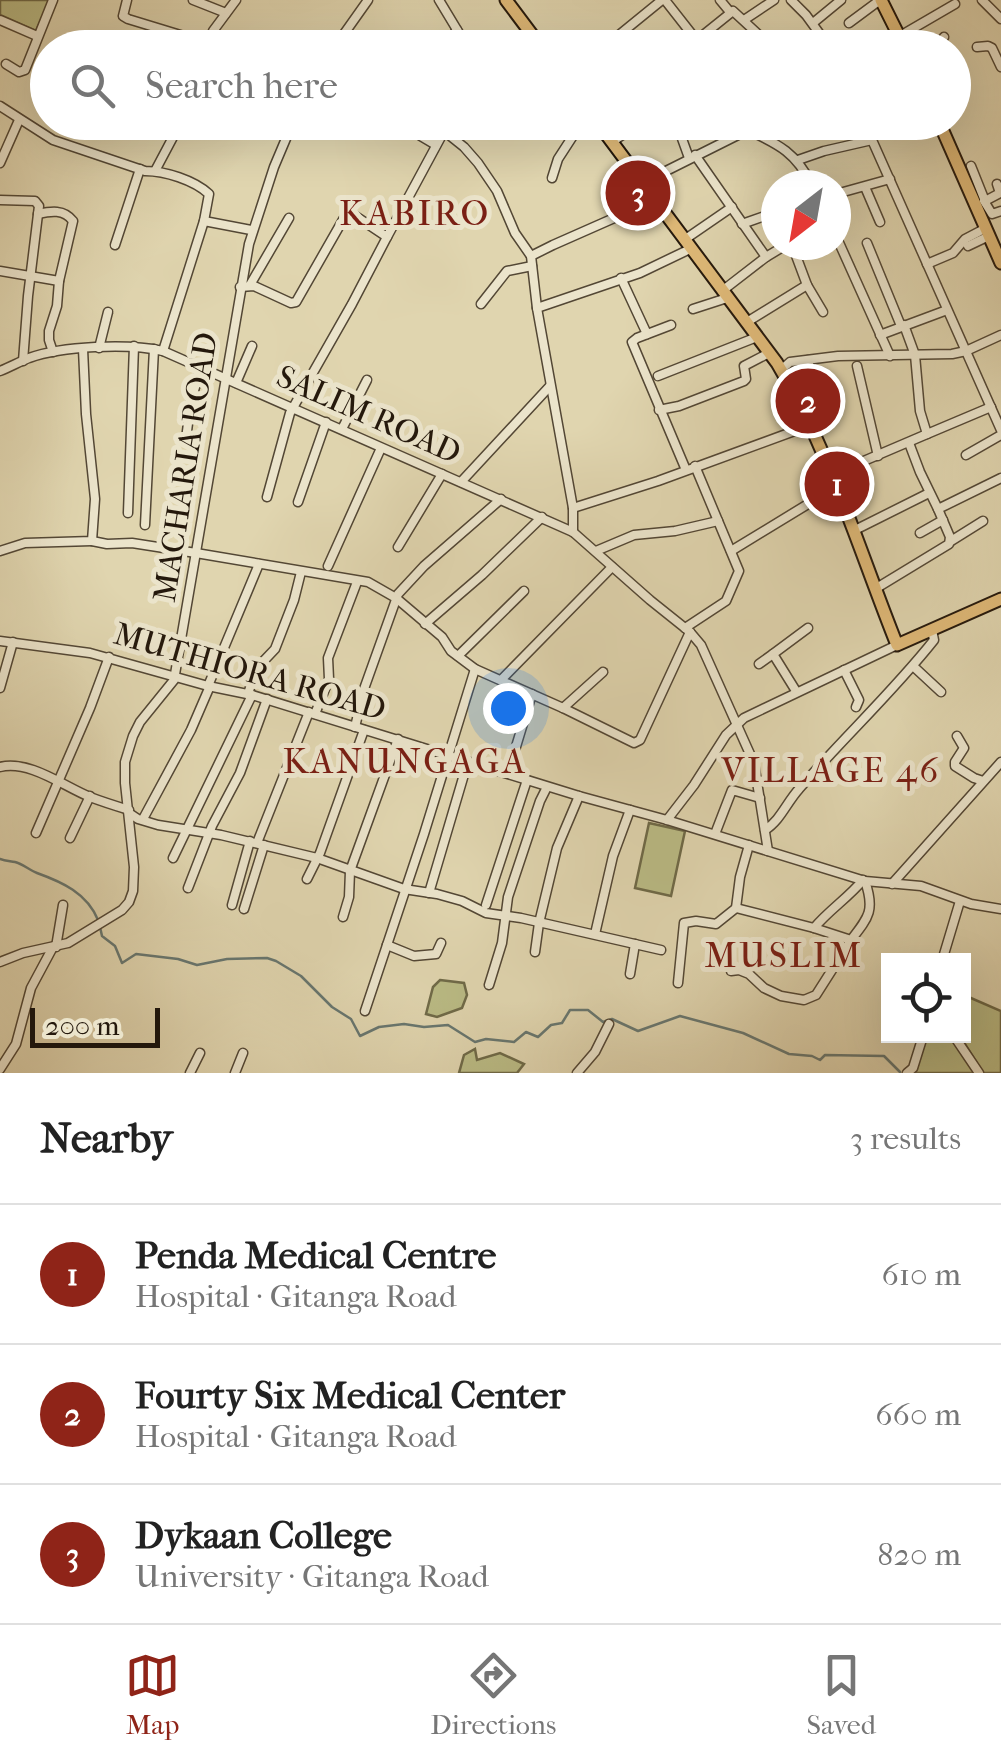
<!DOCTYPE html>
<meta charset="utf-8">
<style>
:root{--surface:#fff;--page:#f6f6f6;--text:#222;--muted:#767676;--line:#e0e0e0;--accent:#8f2418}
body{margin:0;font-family:"IM FELL French Canon",serif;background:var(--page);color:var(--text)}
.controls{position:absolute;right:30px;bottom:30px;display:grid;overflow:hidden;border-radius:0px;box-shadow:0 10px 40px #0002}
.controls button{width:90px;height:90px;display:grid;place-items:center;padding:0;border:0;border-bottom:2px solid var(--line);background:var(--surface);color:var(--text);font:50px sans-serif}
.compass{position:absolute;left:761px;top:170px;width:90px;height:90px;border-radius:50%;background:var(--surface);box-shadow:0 10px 40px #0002;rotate:211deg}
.scale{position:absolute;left:30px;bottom:25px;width:130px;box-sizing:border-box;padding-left:10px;border:5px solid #24180c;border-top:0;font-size:28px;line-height:35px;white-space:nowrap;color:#24180c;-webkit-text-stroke:8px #ebe4cb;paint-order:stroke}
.you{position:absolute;left:508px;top:708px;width:35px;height:35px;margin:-25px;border:8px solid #fff;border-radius:50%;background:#1a73e8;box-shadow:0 0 0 15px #1a73e833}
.badge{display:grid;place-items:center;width:65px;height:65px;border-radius:50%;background:var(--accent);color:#fff;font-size:32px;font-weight:700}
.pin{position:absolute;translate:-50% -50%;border:5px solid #fff;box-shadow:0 2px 10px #0006}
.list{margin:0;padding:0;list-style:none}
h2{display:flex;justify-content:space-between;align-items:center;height:130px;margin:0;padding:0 40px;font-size:42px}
h2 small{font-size:32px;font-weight:400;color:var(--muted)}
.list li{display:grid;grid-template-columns:65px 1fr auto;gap:30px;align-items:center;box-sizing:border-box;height:140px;padding:0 40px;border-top:2px solid var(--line)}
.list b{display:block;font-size:38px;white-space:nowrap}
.list p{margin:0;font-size:32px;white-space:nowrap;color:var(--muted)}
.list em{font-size:32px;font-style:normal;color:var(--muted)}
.icon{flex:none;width:55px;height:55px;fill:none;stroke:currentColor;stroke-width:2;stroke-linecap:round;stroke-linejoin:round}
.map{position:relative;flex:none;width:1001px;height:1073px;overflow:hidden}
.search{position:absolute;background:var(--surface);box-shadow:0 10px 40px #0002;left:30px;right:30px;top:30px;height:110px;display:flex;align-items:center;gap:25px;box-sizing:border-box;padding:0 35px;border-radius:55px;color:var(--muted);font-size:38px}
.sheet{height:550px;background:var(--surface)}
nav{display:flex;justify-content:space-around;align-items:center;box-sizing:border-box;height:140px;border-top:2px solid var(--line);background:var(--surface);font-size:28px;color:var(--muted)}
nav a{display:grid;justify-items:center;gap:5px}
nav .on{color:var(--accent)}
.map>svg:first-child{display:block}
.green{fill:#babb85;stroke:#6f6a48;stroke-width:2.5}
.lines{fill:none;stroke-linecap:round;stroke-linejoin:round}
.stream{stroke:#687770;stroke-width:2.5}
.minor-casing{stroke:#534735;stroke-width:11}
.major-casing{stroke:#24180c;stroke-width:15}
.minor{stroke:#ebe4cb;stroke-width:8}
.major{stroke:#e0ba78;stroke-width:11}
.labels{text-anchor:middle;stroke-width:10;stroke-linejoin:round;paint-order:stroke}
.street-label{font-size:32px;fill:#24180c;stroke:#ebe4cb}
.neighbourhood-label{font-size:35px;letter-spacing:2.5px;fill:#7a1f14;stroke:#ebe4cb}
</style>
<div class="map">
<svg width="1001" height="1073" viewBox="0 0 1001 1073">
<rect width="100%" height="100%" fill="#e0d5af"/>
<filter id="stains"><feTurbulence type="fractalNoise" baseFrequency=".002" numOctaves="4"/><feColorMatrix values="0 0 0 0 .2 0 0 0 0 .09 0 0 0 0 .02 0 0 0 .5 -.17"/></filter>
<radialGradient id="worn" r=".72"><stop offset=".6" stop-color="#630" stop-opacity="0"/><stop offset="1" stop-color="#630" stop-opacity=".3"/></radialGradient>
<!-- green -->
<g class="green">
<path d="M0,0H50L36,31L0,15Z"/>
<path d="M649,823L685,831L671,896L635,888Z"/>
<path d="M440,980L464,983L467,995L462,1008L437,1017L426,1014L433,987Z"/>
<path d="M964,995L1001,1011V1073H983L960,1036H964Z"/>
<path d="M927,1036H953L978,1073H912Z"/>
<path d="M475,1049L477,1060L500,1053L524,1064L517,1073H459L464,1055Z"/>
</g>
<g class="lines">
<!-- stream -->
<g class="stream">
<path d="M0,859C5,861 10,861 15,862C23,864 29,870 37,873C62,882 87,893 98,920"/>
<path d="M100,927L102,936L115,946L122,963L136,954L178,959L197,965L227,959L267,958L276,961L301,976L332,1007L351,1019L360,1036L379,1027L404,1024L424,1027L448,1025L475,1042L486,1039L514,1042L526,1032L538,1037L551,1025L562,1023L570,1010H588L603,1022L612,1019L638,1031L680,1016L743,1033L789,1054L812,1056L820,1060L825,1055L884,1056L900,1072"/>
</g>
<defs>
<g id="minor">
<path d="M127,0L123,16L128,19L210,44"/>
<path d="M193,0L226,13"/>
<path d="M439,0L468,48"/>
<path d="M665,0L694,37L699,48"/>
<path d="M720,0L730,12"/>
<path d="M791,0L806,15L830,48"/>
<path d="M982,0L1001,19"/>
<path d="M0,20L37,36"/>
<path d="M744,20L774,0"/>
<path d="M813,23L841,0"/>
<path d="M849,23L880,0"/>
<path d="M900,36L955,4"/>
<path d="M209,47L213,31L236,0"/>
<path d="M977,47L988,46L992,48L1001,67"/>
<path d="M334,48L368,0"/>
<path d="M442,48L457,30"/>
<path d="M603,48L662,0"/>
<path d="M687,48L733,11L773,48"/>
<path d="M935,48L944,37"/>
<path d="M6,64L19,72L25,70L53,0"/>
<path d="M0,106L53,140L145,171C165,171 194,180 209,194L204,221L163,351"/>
<path d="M397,122L436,145"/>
<path d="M676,122L689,158"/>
<path d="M864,122L1001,430"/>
<path d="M444,131L464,147L478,163L497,191L515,233L531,256L537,308"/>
<path d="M612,142L627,132L625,122"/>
<path d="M695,155L766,257L722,291"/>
<path d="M798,160L824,151L872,140"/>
<path d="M0,163L19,120"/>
<path d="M971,166L985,201L1000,193L997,184"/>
<path d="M155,171L181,122"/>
<path d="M552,178L558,159L582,122"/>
<path d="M642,183L748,130C780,145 796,153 812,185"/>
<path d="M865,187L880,222"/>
<path d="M836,194L890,179"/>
<path d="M0,200L35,201L39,206L28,296L23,361"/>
<path d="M984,201L992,214L1001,211"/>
<path d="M38,214C51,211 64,209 73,221L59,281L57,306L49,331V340L53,352"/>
<path d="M204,221L251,230"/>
<path d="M742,224L776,212"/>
<path d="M836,236L890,356"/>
<path d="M684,240L732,207"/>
<path d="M867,243L901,326"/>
<path d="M115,245L140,169"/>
<path d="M968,246L989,236"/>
<path d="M531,256L553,245L655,200"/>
<path d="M766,257L786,245"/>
<path d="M927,264L953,253L965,239L986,228"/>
<path d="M0,271L59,281"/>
<path d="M621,278L647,334"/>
<path d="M250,285L289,218"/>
<path d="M807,285L823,312"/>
<path d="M240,287L254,286L291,303L296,302L348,211L387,237L449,122"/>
<path d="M481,304L507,271L532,266"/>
<path d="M693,309L727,298"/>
<path d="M747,322L807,285L792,245"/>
<path d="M671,325L637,338L632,342L686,470"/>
<path d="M880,335L947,310"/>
<path d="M99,348L108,312"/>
<path d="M857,366L878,456"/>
<path d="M781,370L790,362L838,356L952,354L966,351L1001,335"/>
<path d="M0,371C10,367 19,362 29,358C62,346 128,343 163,351L573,532L650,600L690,632L701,645L754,763L768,851"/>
<path d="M658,376L757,337"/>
<path d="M236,383L252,346"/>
<path d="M659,410L679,406L744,381L746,379L744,366L769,353"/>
<path d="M342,429L367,380"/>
<path d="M927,434L991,407"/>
<path d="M186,439L191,400L201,368"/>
<path d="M909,443L920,472L938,509"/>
<path d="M966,455L1001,435"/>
<path d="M831,475L927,434L920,411L915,355L904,325"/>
<path d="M809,477L819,497"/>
<path d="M461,482L550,386"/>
<path d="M267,497L290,413L352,304L387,237"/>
<path d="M298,502L326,422"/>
<path d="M573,508L658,481L819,422L820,404L808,360"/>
<path d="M128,513L134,346"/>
<path d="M145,525L154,349"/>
<path d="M853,531L929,493"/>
<path d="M573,532V508L537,308L640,273L690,249"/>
<path d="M920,533L943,520"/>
<path d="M92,541L107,544L132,543L196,553L368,582L396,598L442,637L451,651L475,669L563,708L634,743L640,740L690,632"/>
<path d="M951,541L983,521"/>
<path d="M398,547L442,474"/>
<path d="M0,551L25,543L92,541L95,499L86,414L83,349"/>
<path d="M596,551L634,535L675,531L718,521"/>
<path d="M731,551L836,487"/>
<path d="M328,566L381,448"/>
<path d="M875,589L949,544L950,537L938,509L1001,478"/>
<path d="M425,624L482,575L542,517"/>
<path d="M685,628L726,601L739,571L695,466"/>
<path d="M0,641L90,653L208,686L252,695L579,796L667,820L865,881L921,886L971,904L1001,909"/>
<path d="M773,654L808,628"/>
<path d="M458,656L524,591"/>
<path d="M759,664L773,654L796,691"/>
<path d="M913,666L941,692"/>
<path d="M844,670L859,700L856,707"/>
<path d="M501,680L612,567"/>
<path d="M208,686L259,564"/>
<path d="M0,688L13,642"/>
<path d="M248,694L256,669L275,649L294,600L301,572"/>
<path d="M563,708L603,672"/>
<path d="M315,714L329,679L328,658L357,582"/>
<path d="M355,727L364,689L398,594L424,566L501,499"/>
<path d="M957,736L964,748L955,762V766L974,778L983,781"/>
<path d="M0,767C30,760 63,786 90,797C103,802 116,806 129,810"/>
<path d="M508,773L532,694"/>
<path d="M129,813L138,819L158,825L221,835L317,858L404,889L437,894L462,901L486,913L521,918L661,950"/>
<path d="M143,819L191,730L210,686"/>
<path d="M667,820L694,785L726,735L744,718L897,645"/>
<path d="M765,830C780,821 787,802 799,789C843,738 892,693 934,640L932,630"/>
<path d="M36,833L90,708L109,657"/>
<path d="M715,834L732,790L760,798"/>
<path d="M70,838L90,796"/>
<path d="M257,843L309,712"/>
<path d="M173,858L252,695"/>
<path d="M307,879L320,853L364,730"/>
<path d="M892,884L1001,762"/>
<path d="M188,888L212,826L240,773L267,699"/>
<path d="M429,893L468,761"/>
<path d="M232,905L250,841"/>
<path d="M486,905L527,780"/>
<path d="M736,908L814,928L851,940C869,917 875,910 865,881"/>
<path d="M244,909L264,845"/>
<path d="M343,917L349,897L350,871L398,739"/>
<path d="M814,928C829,910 848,898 863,880"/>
<path d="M595,934L613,856L630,810"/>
<path d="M441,943L436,954L414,956L387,945L424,834L475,669"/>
<path d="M56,947L63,905"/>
<path d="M535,952L539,923L557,848L579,796"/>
<path d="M942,961L960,901"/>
<path d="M0,962L23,953L68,943L122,910L129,902L133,891L134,867L125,783V762L133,736L140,722L174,680L249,244L274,167L293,122"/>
<path d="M731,971L739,970L749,974L764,988L781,996L804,1000L816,995L851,940"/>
<path d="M630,974L635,944"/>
<path d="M678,983L684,923L696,921L716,924L736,908L740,877L749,845"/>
<path d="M489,985L502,943L508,897L540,801L547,787"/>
<path d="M365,1011L387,945"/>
<path d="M954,1036L979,1073"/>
<path d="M0,1069L16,1044L31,988L53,947"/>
<path d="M190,1073L200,1053"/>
<path d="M235,1073L243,1053"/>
<path d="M577,1073L595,1052L609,1024"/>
<path d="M907,1073L913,1068L923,1036"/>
</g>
<g id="major">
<path d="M506,0L542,48"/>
<path d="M881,0L905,48"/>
<path d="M597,122L777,363C830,451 859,550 897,645L1001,599"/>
<path d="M939,122L1001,263"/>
</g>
</defs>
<!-- minor casing -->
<use href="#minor" class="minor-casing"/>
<!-- major casing -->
<use href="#major" class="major-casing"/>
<!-- minor -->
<use href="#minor" class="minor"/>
<!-- major -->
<use href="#major" class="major"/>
</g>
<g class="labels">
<!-- street labels -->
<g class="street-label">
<text transform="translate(369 414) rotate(24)" y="11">SALIM ROAD</text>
<text transform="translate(185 467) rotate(-81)" y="11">MACHARIA ROAD</text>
<text transform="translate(250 671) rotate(16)" y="11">MUTHIORA ROAD</text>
</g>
<!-- neighbourhood labels -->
<g class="neighbourhood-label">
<text x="415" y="225">KABIRO</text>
<text x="405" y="773">KANUNGAGA</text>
<text x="831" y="782">VILLAGE 46</text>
<text x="784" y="967">MUSLIM</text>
</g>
</g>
<rect width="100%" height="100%" filter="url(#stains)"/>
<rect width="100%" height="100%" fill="url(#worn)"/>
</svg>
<div class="controls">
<button><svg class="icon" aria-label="locate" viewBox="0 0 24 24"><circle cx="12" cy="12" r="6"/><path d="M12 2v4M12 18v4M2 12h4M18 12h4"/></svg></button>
</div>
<svg class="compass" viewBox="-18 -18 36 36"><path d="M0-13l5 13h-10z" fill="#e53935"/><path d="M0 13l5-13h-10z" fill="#767676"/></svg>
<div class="scale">200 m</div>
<div class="you"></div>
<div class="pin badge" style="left:837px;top:484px">1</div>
<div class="pin badge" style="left:808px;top:401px">2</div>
<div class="pin badge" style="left:638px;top:193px">3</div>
<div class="search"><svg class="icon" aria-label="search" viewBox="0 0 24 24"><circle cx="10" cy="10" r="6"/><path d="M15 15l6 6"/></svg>Search here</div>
</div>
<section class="sheet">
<h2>Nearby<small>3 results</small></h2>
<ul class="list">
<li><span class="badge">1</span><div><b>Penda Medical Centre</b><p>Hospital · Gitanga Road</p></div><em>610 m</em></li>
<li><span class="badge">2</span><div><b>Fourty Six Medical Center</b><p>Hospital · Gitanga Road</p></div><em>660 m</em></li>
<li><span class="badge">3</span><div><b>Dykaan College</b><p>University · Gitanga Road</p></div><em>820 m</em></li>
</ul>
</section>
<nav>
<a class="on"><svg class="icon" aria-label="map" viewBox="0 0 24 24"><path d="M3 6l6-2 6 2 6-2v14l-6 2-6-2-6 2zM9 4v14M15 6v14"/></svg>Map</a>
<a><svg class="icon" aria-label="directions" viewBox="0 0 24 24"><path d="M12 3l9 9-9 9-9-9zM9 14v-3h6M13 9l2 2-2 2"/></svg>Directions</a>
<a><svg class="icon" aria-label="saved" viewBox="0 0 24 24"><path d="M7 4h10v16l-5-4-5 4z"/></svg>Saved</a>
</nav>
